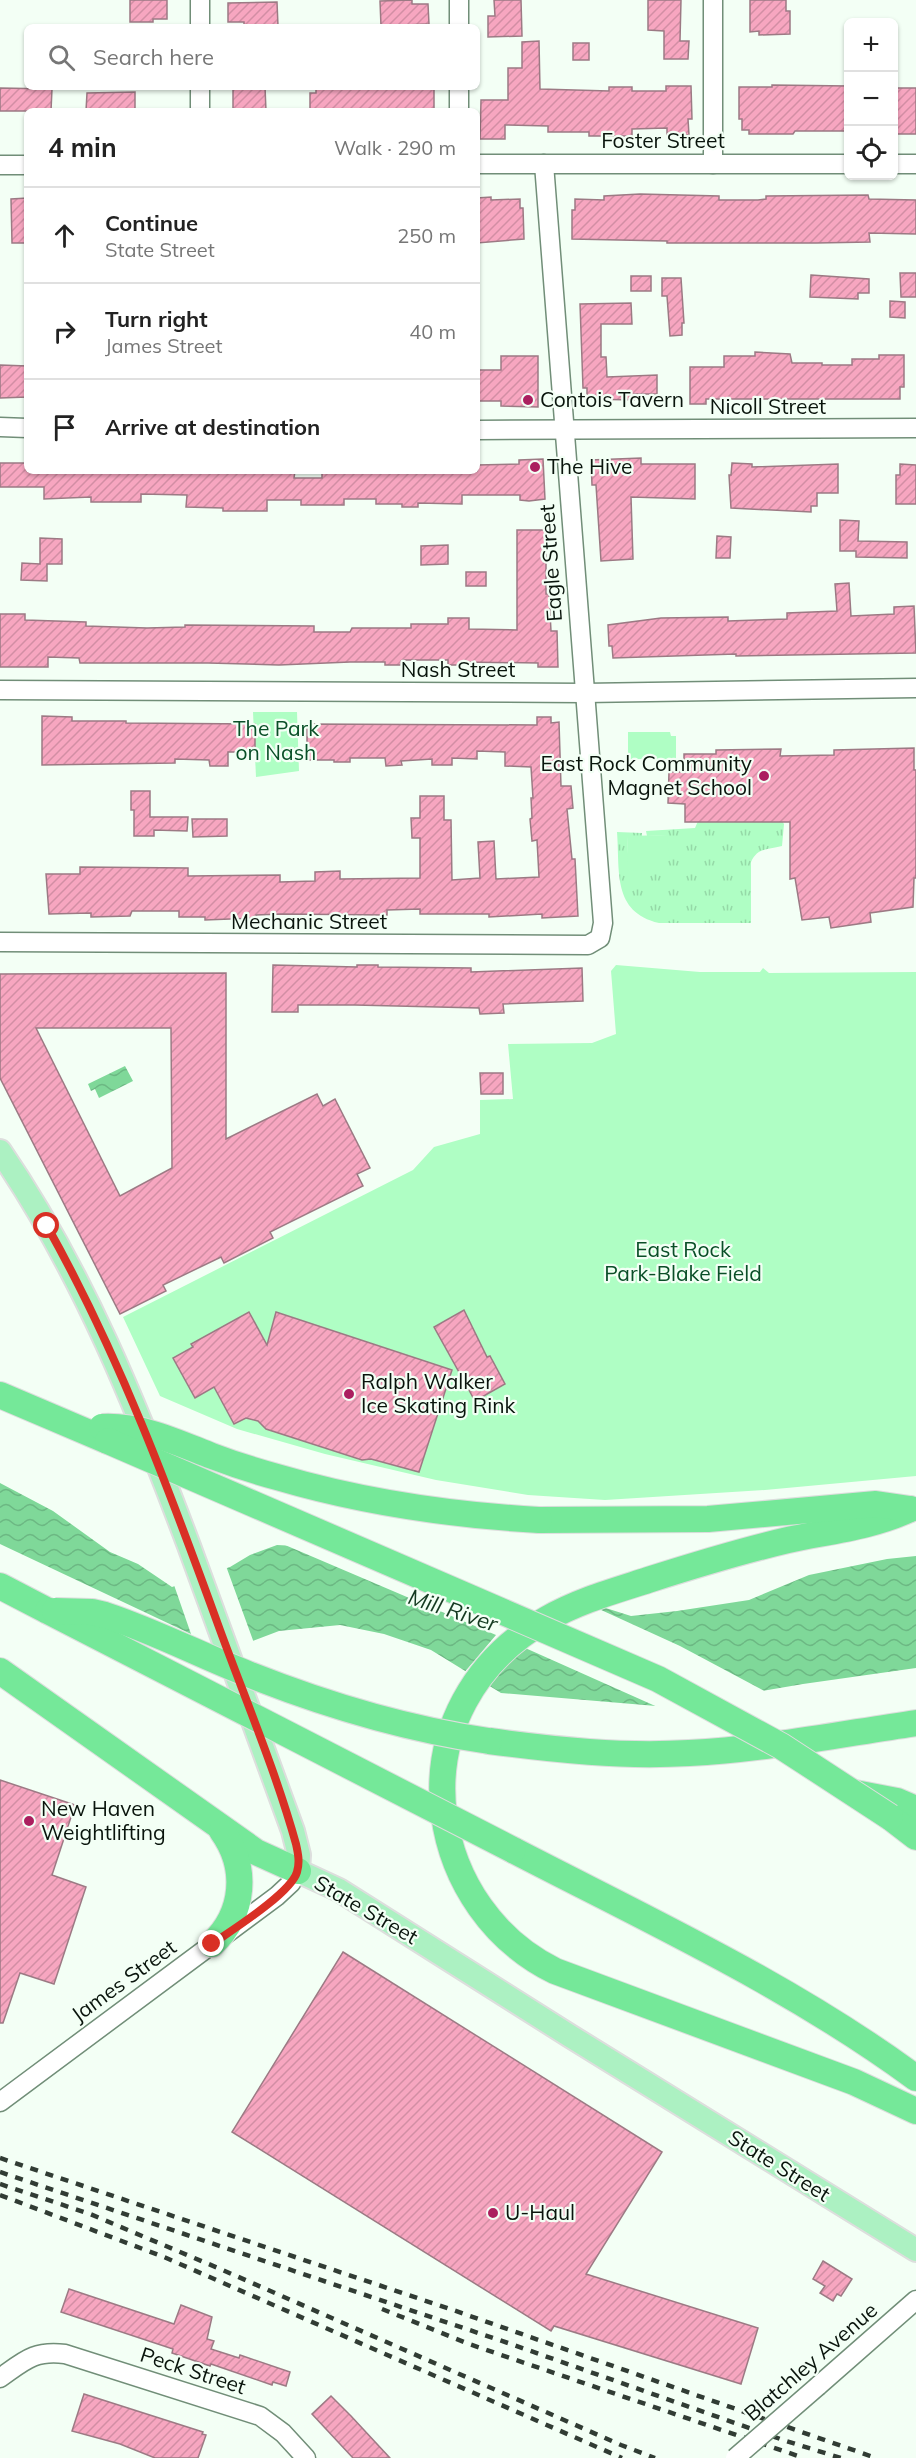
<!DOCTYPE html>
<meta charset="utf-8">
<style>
:root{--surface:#fff;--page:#f2f2f2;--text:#222;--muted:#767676;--line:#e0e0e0}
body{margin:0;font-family:Mulish,sans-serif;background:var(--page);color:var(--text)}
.controls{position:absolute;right:18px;top:18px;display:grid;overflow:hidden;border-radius:9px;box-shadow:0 2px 4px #0004}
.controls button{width:54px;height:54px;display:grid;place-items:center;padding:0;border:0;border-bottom:2px solid var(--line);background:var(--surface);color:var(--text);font:30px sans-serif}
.stop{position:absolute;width:18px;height:18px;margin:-14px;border:4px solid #d93025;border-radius:50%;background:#fff}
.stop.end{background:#d93025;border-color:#fff;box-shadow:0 2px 6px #0008}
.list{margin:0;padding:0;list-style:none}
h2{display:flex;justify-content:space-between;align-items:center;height:78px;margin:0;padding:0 24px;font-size:26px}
h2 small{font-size:20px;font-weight:400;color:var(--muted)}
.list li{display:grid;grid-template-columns:39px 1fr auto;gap:18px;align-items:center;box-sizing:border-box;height:96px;padding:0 24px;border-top:2px solid var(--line)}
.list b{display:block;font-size:22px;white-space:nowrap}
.list p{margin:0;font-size:20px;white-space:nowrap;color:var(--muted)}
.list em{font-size:20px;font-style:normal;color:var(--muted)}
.icon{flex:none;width:33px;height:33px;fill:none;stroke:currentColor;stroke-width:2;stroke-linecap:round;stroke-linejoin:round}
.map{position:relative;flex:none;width:916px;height:2458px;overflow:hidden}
.search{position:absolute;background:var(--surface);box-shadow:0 2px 4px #0004;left:24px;top:24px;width:456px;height:66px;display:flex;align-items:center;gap:15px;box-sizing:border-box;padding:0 21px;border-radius:9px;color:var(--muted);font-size:22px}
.panel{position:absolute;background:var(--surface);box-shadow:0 2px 4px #0004;left:24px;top:108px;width:456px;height:366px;border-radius:9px}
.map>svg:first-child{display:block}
.grass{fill:url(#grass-tufts)}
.park{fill:#affec4}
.water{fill:url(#water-waves)}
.pier{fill:#f3fff5}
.building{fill:url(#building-hatch);stroke:#9c7a84;stroke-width:1.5;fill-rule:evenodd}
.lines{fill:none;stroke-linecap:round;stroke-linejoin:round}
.minor-casing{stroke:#718e78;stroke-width:21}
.major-casing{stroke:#dddedd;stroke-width:26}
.highway-casing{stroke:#dddedd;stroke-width:28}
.minor{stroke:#fff;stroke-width:18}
.major{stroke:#acf1c2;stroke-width:22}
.highway{stroke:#75e899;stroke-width:26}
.rail{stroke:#313c34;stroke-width:4.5;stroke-dasharray:8 8;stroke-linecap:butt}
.minor-bridge-casing{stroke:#718e78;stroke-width:21;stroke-linecap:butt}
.highway-bridge-casing{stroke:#dddedd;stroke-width:28;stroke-linecap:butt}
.minor-bridge{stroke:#fff;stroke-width:18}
.highway-bridge{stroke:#75e899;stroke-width:26}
.route{stroke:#d93025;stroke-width:8}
.poi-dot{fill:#ab1f5f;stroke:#f3fff5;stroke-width:2}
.labels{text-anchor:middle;stroke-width:4.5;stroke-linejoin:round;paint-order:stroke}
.street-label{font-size:21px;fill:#09140c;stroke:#f3fff5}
.poi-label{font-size:21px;fill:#09140c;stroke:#f3fff5;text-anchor:start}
.park-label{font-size:21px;fill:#094f27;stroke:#f3fff5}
.water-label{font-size:22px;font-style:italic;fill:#153a21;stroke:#f3fff5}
</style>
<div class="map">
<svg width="916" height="2458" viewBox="0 0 916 2458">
<defs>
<pattern id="grass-tufts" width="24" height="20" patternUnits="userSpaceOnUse" patternTransform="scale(1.5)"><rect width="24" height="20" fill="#affec4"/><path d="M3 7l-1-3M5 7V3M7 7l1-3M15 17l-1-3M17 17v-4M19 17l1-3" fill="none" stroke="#95d9a7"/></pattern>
<pattern id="water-waves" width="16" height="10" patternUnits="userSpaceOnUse" patternTransform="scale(1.5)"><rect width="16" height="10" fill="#7fd899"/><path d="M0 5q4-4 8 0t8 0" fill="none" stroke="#6cb883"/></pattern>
<pattern id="building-hatch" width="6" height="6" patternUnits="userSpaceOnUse" patternTransform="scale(1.5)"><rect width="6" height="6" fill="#f7a6c0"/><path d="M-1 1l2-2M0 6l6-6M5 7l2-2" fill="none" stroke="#d28ea4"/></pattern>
</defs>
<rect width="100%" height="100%" fill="#f3fff5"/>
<!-- grass -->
<path class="grass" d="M698,821H782L784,824L782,846C768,850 758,847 751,862V923H659C612,912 620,871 617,832L642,833V836L627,837L629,871L667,835L647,836L646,831L695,828Z"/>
<!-- park -->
<g class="park">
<path d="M253,712H297L299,771L256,777Z"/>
<path d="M628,732H670L671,736H676V759H628Z"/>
<path d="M667,835L670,859L660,870L628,871L627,836Z"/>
<path d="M616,965L700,972H760L763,968L769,973L916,972V1476L765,1490L605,1500L528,1495L436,1480L325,1454L237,1429L160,1396L123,1317L413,1170L434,1147L480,1134V1100L513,1099L508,1044L592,1043L616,1034L611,971Z"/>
</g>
<!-- water -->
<g class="water">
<path d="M125,1066L133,1081L99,1098L95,1089L91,1091L88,1084Z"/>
<path d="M0,1483L53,1511L110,1552L138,1564L172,1587L230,1567L250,1555L277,1545L316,1547L517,1580L631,1616L677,1611L749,1600L809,1575L887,1559L916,1556V1668L803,1684L668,1707L501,1693L431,1650L384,1634L340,1625L279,1631L199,1661L0,1613Z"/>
</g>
<!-- pier -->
<g class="pier">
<path d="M351,1521L424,1540L562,1594L566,1592L608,1605L599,1609L680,1646L768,1693L662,1709L523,1647L485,1687L463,1674L496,1635L278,1542L315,1544Z"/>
<path d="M0,1544L191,1634L174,1585L226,1566L254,1643L195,1666L171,1690L138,1684L88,1664L0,1617Z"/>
</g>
<!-- building -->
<g class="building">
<path d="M130,0H167V19H153V22H130Z"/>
<path d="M412,0V4H428L429,24L381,26L380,1Z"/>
<path d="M494,0H521L522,36L488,37V16H495Z"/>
<path d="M648,0H681L680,41H689L688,59H664V31L648,30Z"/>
<path d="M750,0H786V11H790V34L759,35V31L750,32Z"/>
<path d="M277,2L278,26L244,27V22H228V3Z"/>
<path d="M539,41L540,89L609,91V87H632V91H666V86H691L692,119H688L689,135H667V128L632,129V136H589V132H548V126L505,125V139H480L481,100H508V68H522V42Z"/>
<rect x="573" y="43" width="16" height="17"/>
<path d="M772,85L849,86V131H795L793,134H749V130H742V119H739V87H772Z"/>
<path d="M233,87H265L266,111H233Z"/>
<path d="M316,87H434V111H310V93H316Z"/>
<path d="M0,88L52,89L51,111H0Z"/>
<rect x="894" y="88" width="22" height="46"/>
<path d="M135,92V111H86L87,93Z"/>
<path d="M640,194L719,196V200H758L766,199V196L868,195L869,199L916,200V234L869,233L870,242L816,243H667V241L572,239V210H575V199L604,200V196Z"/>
<path d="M491,197V200L520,199V208H523L524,239L477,243V198Z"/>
<path d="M27,198V243H12L11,199Z"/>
<path d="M900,273H916V297H901Z"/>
<path d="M811,275L869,279V293H858V299L810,297Z"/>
<rect x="631" y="276" width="20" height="15"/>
<path d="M662,278H681L684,323H682V335L670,336L667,296H662Z"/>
<path d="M890,301L905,302V318L890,317Z"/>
<path d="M631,303L632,324H601V357H606L607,377L657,375V394H634V400L587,399V388H583L580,304Z"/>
<path d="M755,352L790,354L792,363H822V365H852V359H879V355H904V387H900V399H706V404H690V367H724V356H755Z"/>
<path d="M501,356H538V407L501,406V401H477V370H501Z"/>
<path d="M0,365L27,366V397L0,398Z"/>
<path d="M641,458V464H695V499L631,497L633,559L601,561L596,485H592L591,460Z"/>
<path d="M543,459L545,499L529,501L520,500V495H462V504L418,503V507H402V504H376V499H344V505H301V500H267V511H223V508L186,507L187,495L141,494V502H91V497L44,499V487H0V463H27V471H295L294,478H322V471H477V465L519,464V460Z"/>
<path d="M732,463L752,464V467L838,464V493H817V506H811V512L731,508L729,475H731Z"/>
<path d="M900,464L916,465V504H896V475H900Z"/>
<path d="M840,520L859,521L858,541L907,542V558L856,557V551H840Z"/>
<path d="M517,530H546V594H549L551,631H557L558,667H538V663L462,662V665H448V660H404L401,661V665H385V662H350L279,665L208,663H80L79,658L48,657V667H0V614H25V620L86,622V626L147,628L185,627V625L314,626V632H350L352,628H411V624H448V618H469V629L517,630Z"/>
<path d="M717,536L731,537L730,558H716Z"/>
<path d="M40,538L62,539V564H47V581L21,580L22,563L40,564Z"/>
<path d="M448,545V564L421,565V546Z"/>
<rect x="466" y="572" width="20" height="14"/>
<path d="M849,583L851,616L894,614V607L914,606L916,653L736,656V654L613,658L612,646H609L608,625L661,618L728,617V621L787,619V613L837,611L835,584Z"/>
<path d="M42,716L72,717V721H126V723L255,724V752H228V766H210L209,760L175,759V763L42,765Z"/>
<path d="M537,717H551V723L559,722L561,786H571L573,808L567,809L572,859H575L578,916L542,918V914L489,917V914H420V909L387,910V915L281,914L256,915V918L205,920V917H179V911H132L130,916L91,917V913L49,914L46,874H80V867L188,868V876L280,875V882L315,881V872L340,871V879L420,878V838H412L411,818H420V796H444V820H451L452,880L480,878L478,842L494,841L496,879L539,877L537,840L532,841L530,819L532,818L531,798H533L531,767L505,766V752L477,751V759L452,758V765H432V759L401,761L402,765L386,766L385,758H350V762H334V760H309L307,756V724L537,725Z"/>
<path d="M914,748V770H916V878H914L913,907L870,913L871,922L831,928L829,917L802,920L795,878L790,879V822H685V804L668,803L669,772H684V754H716V750L781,749L780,756L834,755V750Z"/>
<path d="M131,791H150V817H188L187,831L154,830V836H134V810H131Z"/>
<path d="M192,819H227V836L193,837Z"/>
<path d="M273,965L357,967V965H378V967L471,968V972L582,968L583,1001L503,1004L504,1013L480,1014L479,1008L355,1005H298V1012H272Z"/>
<path d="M226,973V1139L317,1094L323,1106L335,1099L370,1168L357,1174L363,1186L270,1232L273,1238L224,1263L221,1257L163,1285L166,1291L120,1314L0,1078V974ZM36,1028H171L172,1168L120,1196Z"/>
<path d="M480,1073H503V1094H481Z"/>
<path d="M464,1310L487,1357L490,1356L505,1384L475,1401L434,1327Z"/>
<path d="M249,1312L267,1345L276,1312L452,1370L419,1472L371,1459L362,1460L266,1429L258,1421L246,1418L234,1424L214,1387L195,1398L173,1358L193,1347L191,1344Z"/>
<path d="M0,1780L75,1805L52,1875L86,1887L54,1984L20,1973L3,2023H0Z"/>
<path d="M343,1952L662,2152L586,2274L758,2328L741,2384L554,2326L551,2331L232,2132Z"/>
<path d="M823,2261L852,2279L841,2296L837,2294L833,2301L820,2293L825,2286L813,2279Z"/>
<path d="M69,2289L174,2324L181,2305L212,2317L207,2339L214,2341L211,2349L239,2358L240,2355L290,2372L286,2386L273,2382L272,2385L211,2364L210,2366L172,2353L173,2349L61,2312Z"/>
<path d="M84,2394L203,2432L202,2434L206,2435L198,2458H155L120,2444L72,2431Z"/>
<path d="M331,2396L351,2416L390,2458H353L312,2414Z"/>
</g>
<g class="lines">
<defs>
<g id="minor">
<path d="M200,0V27"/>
<path d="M459,0V27"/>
<path d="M713,0V164"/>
<path d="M200,87V111"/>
<path d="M459,87V111"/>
<path d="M477,164H848"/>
<path d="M894,164H916"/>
<path d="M0,165H27"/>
<path d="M0,427L27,428"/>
<path d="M477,430L916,428"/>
<path d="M0,690L584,693L916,688"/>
<path d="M0,942L588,945L600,938L603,923L544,164"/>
<path d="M0,2102L277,1896L291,1883L298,1871"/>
<path d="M0,2378C24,2361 34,2350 65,2354L260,2416L283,2433L306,2458"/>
<path d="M818,2386L916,2300"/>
</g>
<path id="major" d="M0,1151C83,1272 138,1410 189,1546C224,1641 258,1736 293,1831L299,1855L298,1871L339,1890L570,2036L916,2250"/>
<g id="highway">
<path d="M0,1395L108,1441"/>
<path d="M910,1509C872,1527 830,1531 788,1540C741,1551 695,1565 648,1580C614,1591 578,1601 547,1619C475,1659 433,1733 444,1815C453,1882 494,1941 555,1971L854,2082L916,2111"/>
<path d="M539,1520L708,1519L876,1504L910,1509"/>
<path d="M0,1586L48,1611"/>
<path d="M0,1671L256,1852L298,1871"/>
<path d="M489,1741C556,1750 622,1757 689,1753C766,1749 841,1734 916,1723"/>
<path d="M855,1793L897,1801L916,1809"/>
<path d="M890,1817L916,1837"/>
<path d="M513,1850C650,1921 791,1986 916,2078"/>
<path d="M212,1944C245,1913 248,1867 222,1831"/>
</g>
</defs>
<!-- minor casing -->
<use href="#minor" class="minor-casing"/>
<!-- major casing -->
<use href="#major" class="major-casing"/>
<!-- highway casing -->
<use href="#highway" class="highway-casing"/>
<!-- minor -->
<use href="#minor" class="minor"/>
<!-- major -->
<use href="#major" class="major"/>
<!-- highway -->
<use href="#highway" class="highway"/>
<!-- rail -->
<g class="rail">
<path d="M0,2158L453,2310L876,2458"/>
<path d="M0,2172L508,2343L786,2441L841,2458"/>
<path d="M0,2184L90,2214L218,2268L621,2445L655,2458"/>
<path d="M0,2195L164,2257L622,2458"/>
<path d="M382,2309L469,2344L804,2458"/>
</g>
<defs>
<path id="minor-bridge" d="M735,2458L818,2386"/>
<g id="highway-bridge">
<path d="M102,1427C141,1425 176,1442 212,1456C233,1464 255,1471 277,1477C362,1502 451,1515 539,1520"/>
<path d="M108,1441L658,1679L781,1746L890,1817"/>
<path d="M48,1611L513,1850"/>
<path d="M55,1611L92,1612L105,1615C154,1631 200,1655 248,1674C326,1705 406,1729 489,1741"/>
</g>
</defs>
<!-- minor-bridge casing -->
<use href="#minor-bridge" class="minor-bridge-casing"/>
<!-- highway-bridge casing -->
<use href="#highway-bridge" class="highway-bridge-casing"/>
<!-- minor-bridge -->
<use href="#minor-bridge" class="minor-bridge"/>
<!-- highway-bridge -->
<use href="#highway-bridge" class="highway-bridge"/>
</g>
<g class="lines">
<!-- route -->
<path class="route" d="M47,1226C119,1354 170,1492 220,1630C246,1701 276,1772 296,1844C298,1853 300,1862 297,1872C291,1893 232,1930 212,1944"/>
</g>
<!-- markers -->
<g class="poi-dot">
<circle cx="528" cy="400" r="6"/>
<circle cx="535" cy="467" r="6"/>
<circle cx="764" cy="776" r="6"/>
<circle cx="349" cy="1394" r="6"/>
<circle cx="29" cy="1821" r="6"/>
<circle cx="493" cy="2213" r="6"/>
</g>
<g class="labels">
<!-- street labels -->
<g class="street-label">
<text x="663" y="148">Foster Street</text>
<text x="768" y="414">Nicoll Street</text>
<text transform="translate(551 563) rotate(-94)" y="7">Eagle Street</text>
<text x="458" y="677">Nash Street</text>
<text x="309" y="929">Mechanic Street</text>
<text transform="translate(366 1910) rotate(30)" y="7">State Street</text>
<text transform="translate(124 1981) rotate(-36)" y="7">James Street</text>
<text transform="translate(779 2166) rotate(32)" y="7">State Street</text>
<text transform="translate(811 2362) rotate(-41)" y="7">Blatchley Avenue</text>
<text transform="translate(193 2371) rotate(18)" y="7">Peck Street</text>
</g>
<!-- poi labels -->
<g class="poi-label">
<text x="540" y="407">Contois Tavern</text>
<text x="547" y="474">The Hive</text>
<text x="752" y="771" text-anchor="end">East Rock Community<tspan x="752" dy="24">Magnet School</tspan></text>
<text x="361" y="1389">Ralph Walker<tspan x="361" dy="24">Ice Skating Rink</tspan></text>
<text x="41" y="1816">New Haven<tspan x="41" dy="24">Weightlifting</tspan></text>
<text x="505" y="2220">U-Haul</text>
</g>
<!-- park labels -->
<g class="park-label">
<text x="276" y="736">The Park<tspan x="276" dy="24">on Nash</tspan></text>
<text x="683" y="1257">East Rock<tspan x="683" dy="24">Park-Blake Field</tspan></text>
</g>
<!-- water labels -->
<g class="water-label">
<text transform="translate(453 1610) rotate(18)" y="8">Mill River</text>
</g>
</g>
</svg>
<div class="controls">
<button>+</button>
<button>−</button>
<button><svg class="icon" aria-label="locate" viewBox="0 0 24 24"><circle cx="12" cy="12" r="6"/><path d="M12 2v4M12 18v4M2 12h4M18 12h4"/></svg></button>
</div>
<div class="stop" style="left:47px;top:1226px"></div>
<div class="stop end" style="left:212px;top:1944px"></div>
<div class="search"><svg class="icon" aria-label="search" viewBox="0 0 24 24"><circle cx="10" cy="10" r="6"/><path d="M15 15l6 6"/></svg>Search here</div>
<section class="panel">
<h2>4 min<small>Walk · 290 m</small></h2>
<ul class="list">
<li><svg class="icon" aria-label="ahead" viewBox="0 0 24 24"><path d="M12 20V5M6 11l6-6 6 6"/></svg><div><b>Continue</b><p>State Street</p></div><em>250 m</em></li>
<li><svg class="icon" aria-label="right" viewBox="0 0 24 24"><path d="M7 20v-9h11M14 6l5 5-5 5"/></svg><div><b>Turn right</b><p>James Street</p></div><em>40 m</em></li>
<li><svg class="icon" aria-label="arrive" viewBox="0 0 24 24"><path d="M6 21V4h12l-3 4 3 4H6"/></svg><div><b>Arrive at destination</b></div></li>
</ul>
</section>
</div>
